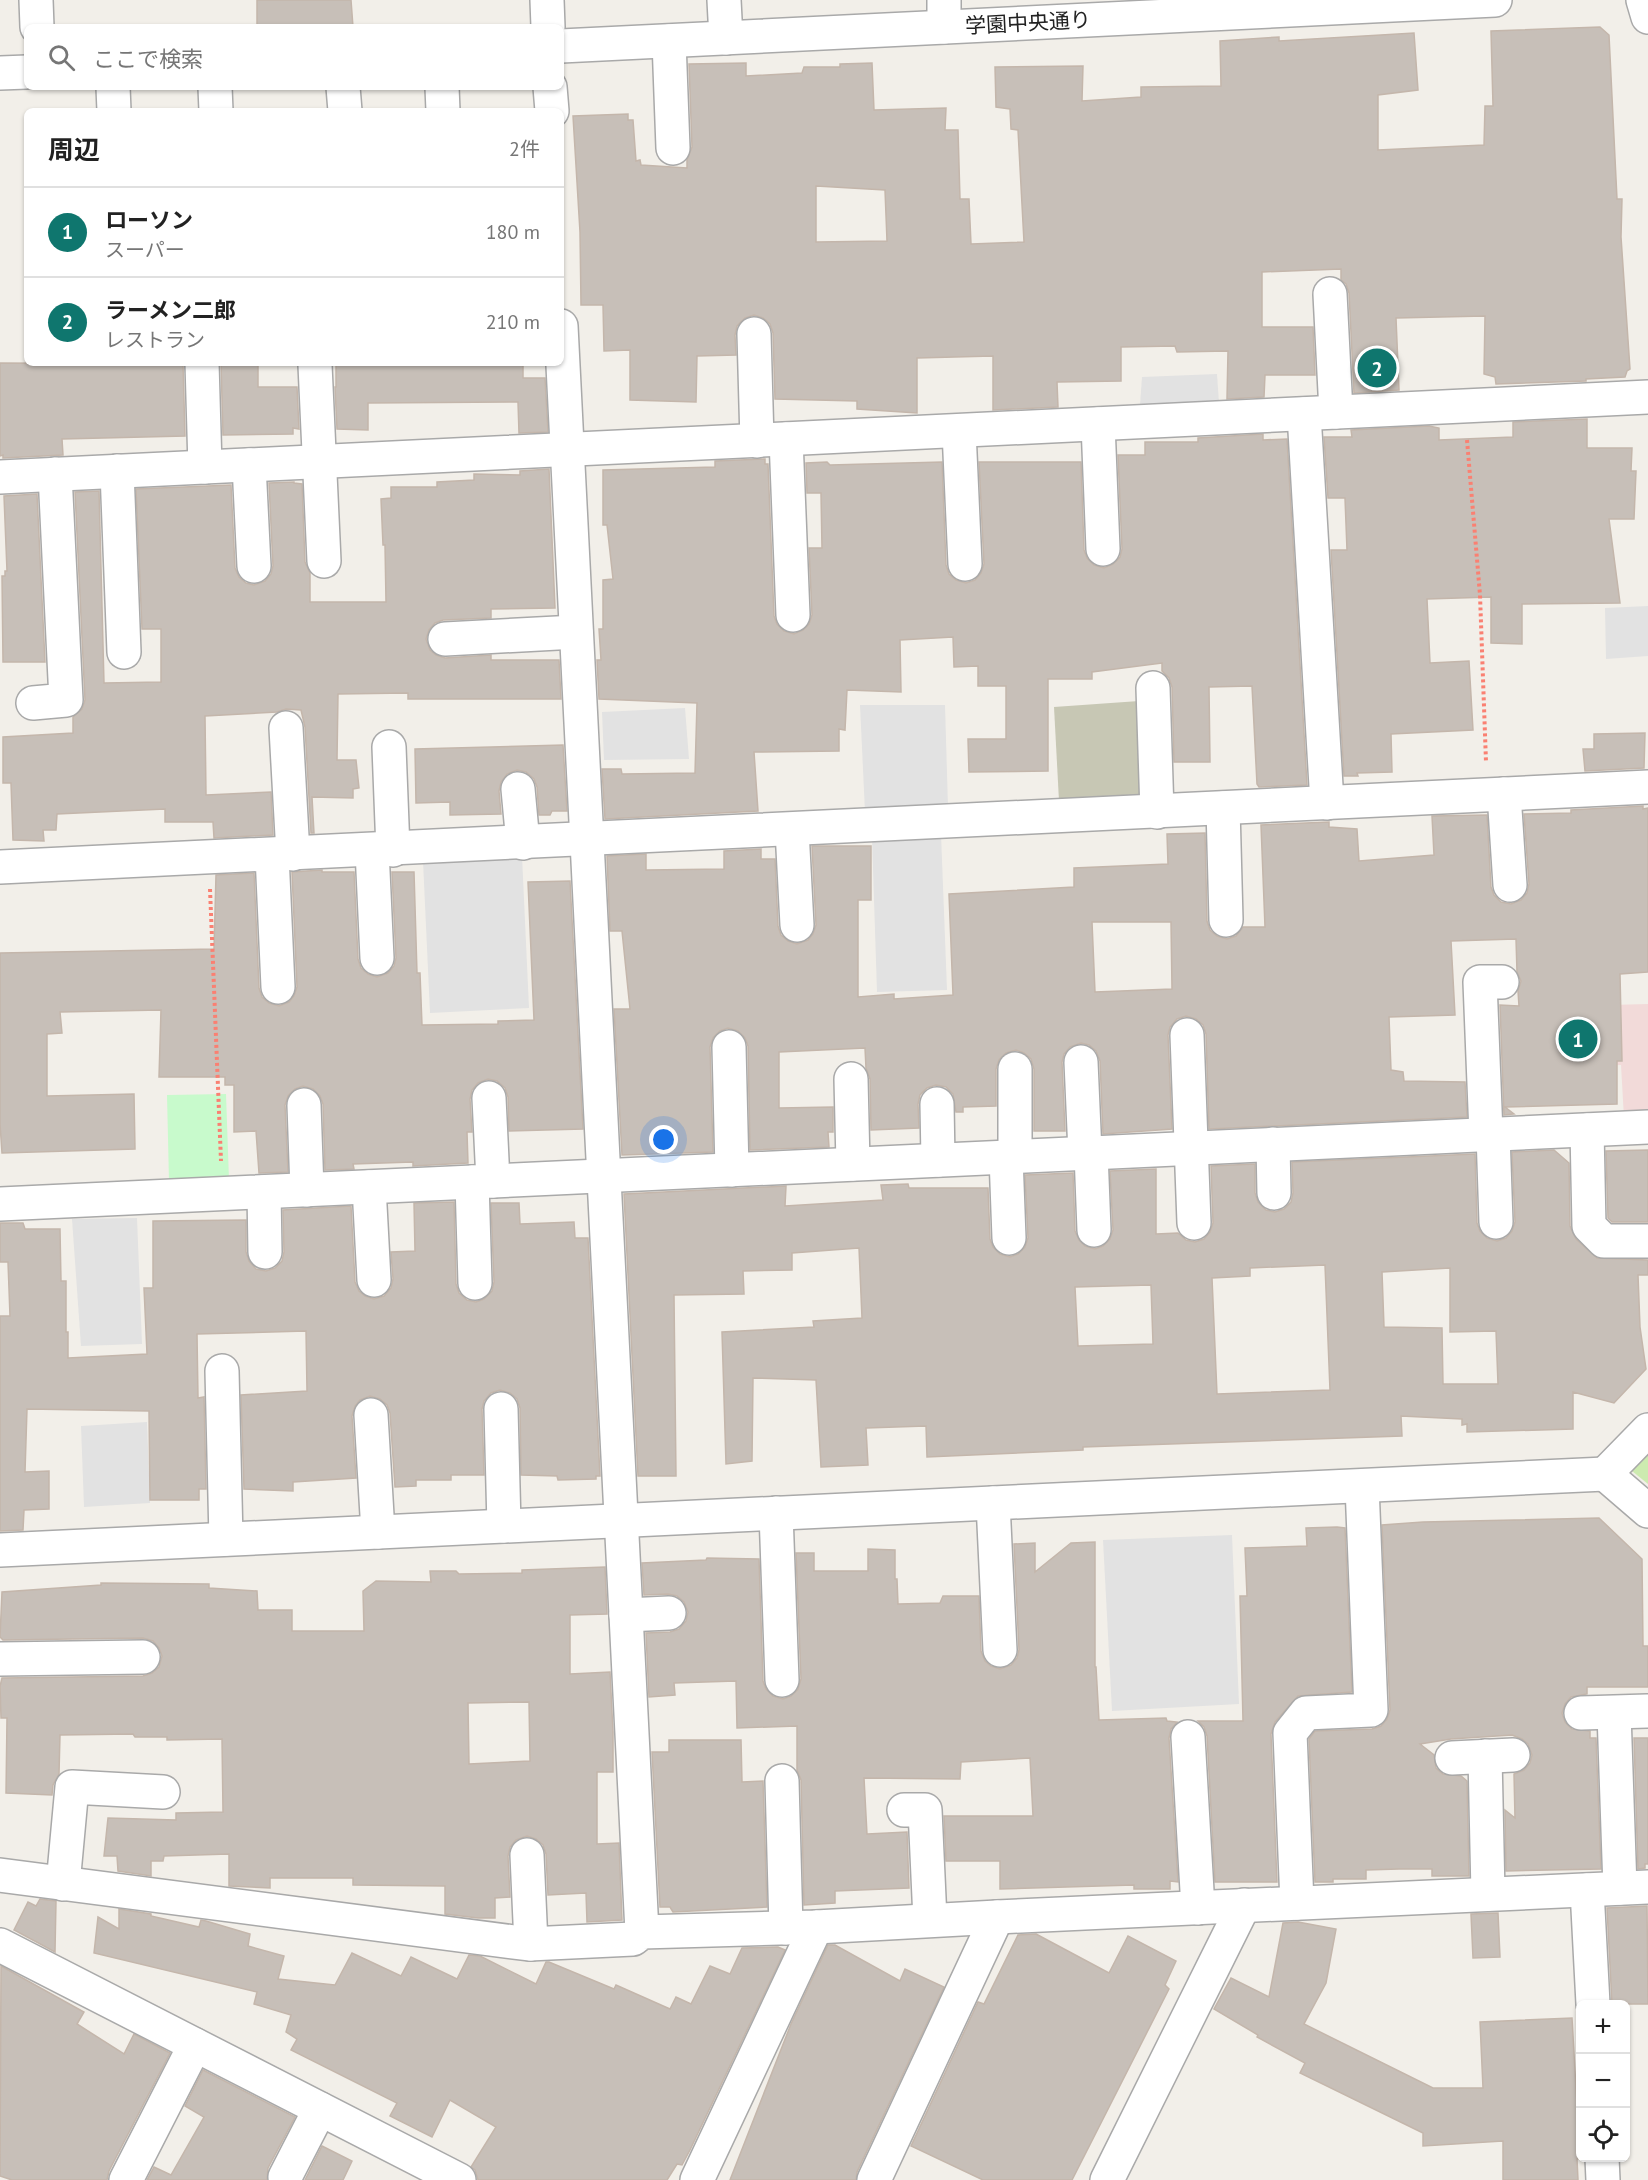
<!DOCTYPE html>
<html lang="ja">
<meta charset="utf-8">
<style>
:root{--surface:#fff;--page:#f6f6f6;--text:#222;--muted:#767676;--line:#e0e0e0;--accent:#0f766e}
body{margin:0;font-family:"PT Sans","Noto Sans JP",sans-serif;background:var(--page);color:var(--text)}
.controls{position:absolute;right:18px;bottom:18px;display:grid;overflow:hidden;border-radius:9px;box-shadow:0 2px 4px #0004}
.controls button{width:54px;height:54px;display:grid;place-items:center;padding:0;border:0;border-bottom:2px solid var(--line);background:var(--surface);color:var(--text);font:30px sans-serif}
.you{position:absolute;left:664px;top:1140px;width:21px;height:21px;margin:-15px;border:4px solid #fff;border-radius:50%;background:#1a73e8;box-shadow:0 0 0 9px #1a73e833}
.badge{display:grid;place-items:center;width:39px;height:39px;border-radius:50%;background:var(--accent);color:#fff;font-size:20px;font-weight:700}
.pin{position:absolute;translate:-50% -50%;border:3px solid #fff;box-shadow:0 2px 6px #0006}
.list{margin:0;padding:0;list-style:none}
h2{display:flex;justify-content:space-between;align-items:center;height:78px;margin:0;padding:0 24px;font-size:26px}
h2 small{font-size:20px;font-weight:400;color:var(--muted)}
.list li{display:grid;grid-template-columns:39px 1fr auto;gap:18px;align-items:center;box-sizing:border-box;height:90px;padding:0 24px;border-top:2px solid var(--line)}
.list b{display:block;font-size:22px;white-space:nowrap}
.list p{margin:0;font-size:20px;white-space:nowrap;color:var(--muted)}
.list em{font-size:20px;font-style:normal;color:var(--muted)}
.icon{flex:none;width:33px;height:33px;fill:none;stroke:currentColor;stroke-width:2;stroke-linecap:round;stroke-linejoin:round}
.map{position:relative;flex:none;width:1648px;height:2180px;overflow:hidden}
.search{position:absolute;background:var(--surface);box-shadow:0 2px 4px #0004;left:24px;top:24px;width:540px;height:66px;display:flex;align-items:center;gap:15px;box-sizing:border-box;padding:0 21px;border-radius:9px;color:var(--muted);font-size:22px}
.panel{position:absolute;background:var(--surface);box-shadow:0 2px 4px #0004;left:24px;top:108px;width:540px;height:258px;border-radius:9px}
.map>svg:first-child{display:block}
.commercial{fill:#f2dad9}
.construction{fill:#c7c7b4}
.grass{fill:#cdebb0}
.park{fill:#c8facc}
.parking{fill:#e2e2e2}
.building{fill:#c7bfb8;stroke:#c4b6ab;stroke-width:1.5;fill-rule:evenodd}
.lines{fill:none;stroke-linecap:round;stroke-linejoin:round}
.minor-casing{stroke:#a9a9a9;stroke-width:36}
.path{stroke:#fa8072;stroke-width:4;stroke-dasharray:3 3;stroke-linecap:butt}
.minor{stroke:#fff;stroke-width:33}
.labels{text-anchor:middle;stroke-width:6;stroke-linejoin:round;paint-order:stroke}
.street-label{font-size:21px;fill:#222;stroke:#fff}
</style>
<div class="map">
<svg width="1648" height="2180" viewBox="0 0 1648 2180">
<rect width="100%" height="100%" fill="#f2efe9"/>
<!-- commercial -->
<path class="commercial" d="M1648,1004V1117L1624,1118L1621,1065L1536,1067L1533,1007Z"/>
<!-- construction -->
<path class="construction" d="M1139,701L1144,797L1059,801L1054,707Z"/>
<!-- grass -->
<path class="grass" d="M1648,1454V1484L1632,1471Z"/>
<!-- park -->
<path class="park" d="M226,1094L229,1180L169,1182L167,1095Z"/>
<!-- parking -->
<g class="parking">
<path d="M1217,374L1219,403L1140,405L1142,377Z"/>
<path d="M1648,606V656L1606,659L1605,608Z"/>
<path d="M860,705H945L948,807L865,812Z"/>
<path d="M685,708L689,759L604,760L602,712Z"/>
<path d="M941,834L947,990L877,992L872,838Z"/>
<path d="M522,856L529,1008L430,1013L423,861Z"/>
<path d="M137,1218L142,1344L81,1346L72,1219Z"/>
<path d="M147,1422L150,1503L84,1507L81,1426Z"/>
<path d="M1232,1535L1239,1704L1112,1711L1103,1540Z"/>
</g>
<!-- building -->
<g class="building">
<path d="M257,0H351L353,27H257Z"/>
<path d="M1600,27L1609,35L1617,199H1622L1621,237L1630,369L1627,371L1625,377L1586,379V381L1496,384L1495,377L1484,374L1485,316L1396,318L1399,390L1354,393L1349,293L1346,284L1341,280V269L1262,272V327H1313L1315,375H1265L1264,397L1227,399L1228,351L1177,352L1175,346L1121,347V381L1057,382L1058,407L993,410V356L917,358V413L857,409V401L775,399L773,333L770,324L763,318L754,315L745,318L737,326L735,335L736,355L697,356L696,402L630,400V350L604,351L603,305H581L580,232L573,116L628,114V120H633L636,161L640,160L641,165L687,168V160L692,147L689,64L746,63V76L802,73L804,67H840V64L872,63L874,110L946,108L945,130H958L960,199H969L971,244L1024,242L1018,130L1011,129L1010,109L996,107L995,67L1083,66L1082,101L1141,97V87L1221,86L1220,41L1279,37V41L1414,33L1418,90L1378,95V150L1484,145L1485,106H1493L1491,31ZM816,186L885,190L887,241L816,242Z"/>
<path d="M0,363L183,364L185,436L62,439L63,455L3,458V455L0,456Z"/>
<path d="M221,363H258V387H297L299,429L293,428V434L223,435Z"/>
<path d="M336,363H523V378H545L548,432L519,433L518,402L368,403V430L337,429L335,387H336Z"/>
<path d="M1587,419V448H1632L1631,471H1636L1634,519H1609L1620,603L1522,604V644L1491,643V597L1427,599L1430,663L1469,661L1473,730L1391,734L1392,772L1357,773L1358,776H1344L1331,550H1347L1345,498H1328L1324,437H1352L1351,430L1429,426L1439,428V440L1513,437V422Z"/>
<path d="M1263,434V440L1287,439L1307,785L1259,787L1257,784L1252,686L1209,687L1210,762H1174L1172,687L1169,678L1162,671V663L1092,672V679H1048V771L969,772L968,739H1006V686H978V666L954,667L953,637L900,640L901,692L847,690L845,730L839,729V751L754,752L758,811L605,819L602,769H621L622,774L695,773L697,703L599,699L597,660H601L599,629H603V580L613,579L607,525H603V470L715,467V461L765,459V464H768L774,616L777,624L784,631L794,634L803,630L809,624L812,615L809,548H822L821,493H807L806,463L827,462L830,465L942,462L946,565L949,574L956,580L966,583L975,580L981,573L984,564L979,462H1081L1084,550L1087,558L1094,565L1104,568L1113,564L1120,557L1122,549L1118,455H1145V442H1198V438Z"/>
<path d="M549,469L555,608L491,609V618L443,620L435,623L429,630L426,639L430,650L436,655L445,658L491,655V660H559L561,699H408V693L338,694L337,760H356L359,788L353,789V798L312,797L314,833H311L305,727L301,710L286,709L277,712L205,716L206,795L271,792L273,835L214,838L213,822H165V809L57,814L56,830H43L44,841L13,840L11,783H3V737L73,733V717L82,709L85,700L75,492L99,491L104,683L161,682V629H142L136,489L231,485L235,568L239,577L246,583L254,585L265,581L271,574L273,566L269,483L294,482V483L302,484L305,562L310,573V602H386L385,545H383L381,499L391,498V487H437V482L474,480V474L520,475V471Z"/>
<path d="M37,494L45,662H3L2,576H5V571H7L4,496Z"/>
<path d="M1645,733L1644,768L1585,771L1583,749H1594V734Z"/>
<path d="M563,745L567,811H552L550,815H539L537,787L534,779L526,772L517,770L507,774L501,782L499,791L501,814L450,815V802L416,803L415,749Z"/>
<path d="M1643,806V809L1648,808V972L1620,974L1622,1061H1617V1104L1505,1107L1514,1114L1504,1115L1500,1005L1519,1006L1518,991L1521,981L1517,972L1516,939L1451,941L1455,1015L1389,1017L1391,1070L1403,1072L1404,1081L1465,1082L1467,1117L1209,1129L1206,1034L1203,1025L1196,1019L1186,1016L1177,1019L1170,1027L1168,1035L1172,1129L1103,1134L1100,1061L1096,1051L1089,1045L1081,1043L1070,1047L1064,1054L1062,1062L1065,1131H1034V1069L1031,1059L1024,1053L1016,1050L1006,1053L999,1060L996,1069V1106L963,1107V1112H956L953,1094L946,1087L936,1085L927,1088L920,1095L918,1104L919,1128L871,1130L870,1079L866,1068L865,1048L779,1052V1108L833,1107V1132H828L829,1147L750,1150L748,1046L745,1038L738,1031L728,1028L720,1031L713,1038L710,1047L713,1152L622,1155L614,1009H630L622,931H610L607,856L646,854V870L724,869V851L761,849V859H775L778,926L781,935L788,941L797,944L808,940L813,934L816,925L812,846H871V900H858V997L894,994V999L953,995L949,894L1074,887V868L1168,864L1167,834L1205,833L1207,921L1210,930L1217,936L1227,939L1236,936L1243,927H1265L1261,825L1329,822V827L1357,829L1359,861L1434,855L1432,816L1487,815L1491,887L1494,895L1501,902L1511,904L1521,900L1527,893L1529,884L1524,814L1571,813V810ZM1092,922H1171L1172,989L1095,992Z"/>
<path d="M322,870V872H354L358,959L361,968L368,974L377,977L388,973L394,966L396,958L392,872H414L417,973H420L422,1025L498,1024V1021L534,1020L528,882L570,881L583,1129L509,1131L508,1097L505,1088L497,1081L488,1079L478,1083L472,1090L470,1099L472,1132H467L468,1163L413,1166V1162L353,1164L354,1169L325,1170L323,1104L320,1096L313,1089L303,1086L295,1089L288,1096L285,1105L288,1172L259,1173L256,1131L234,1132V1085H225V1077H159L161,1010L60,1012L62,1033L47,1034V1096L134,1094L135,1149L2,1153L0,1124V953L214,949L216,875L254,873L259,988L262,997L269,1003L279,1006L289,1002L294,996L297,987L292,872Z"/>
<path d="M1554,1150L1569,1163L1570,1226L1576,1239L1597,1258L1648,1260V1275H1638L1640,1327L1646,1369L1614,1403L1573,1392V1429L1467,1432V1424L1462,1425V1419L1401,1416L1402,1436L1083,1447V1450L927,1457L926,1426L866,1428L868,1465L821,1467L816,1380L753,1378L752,1461L726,1464L722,1332L814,1327L813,1321L862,1318L859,1248L792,1253V1270L743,1271L744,1294L674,1295L676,1476H638L624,1194L786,1186L785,1206L883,1200L881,1185L908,1184L909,1188H988L990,1239L993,1247L1000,1254L1010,1257L1018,1254L1025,1247L1028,1238L1025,1175L1073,1173L1075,1231L1079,1240L1085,1246L1095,1249L1103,1246L1110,1239L1113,1230L1110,1171L1156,1169V1234L1178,1233L1186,1240L1195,1242L1204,1239L1210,1232L1213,1223L1211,1166L1255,1164V1193L1258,1202L1266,1210L1275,1212L1284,1209L1291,1202L1293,1193L1292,1162L1475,1154L1477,1223L1480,1231L1487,1238L1497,1241L1506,1238L1512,1231L1515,1222L1512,1152ZM1325,1265L1330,1390L1217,1394L1212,1278L1250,1276V1268ZM1450,1268V1332L1496,1331L1498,1384H1443L1442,1328L1384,1327L1382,1272ZM1151,1285L1153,1344L1078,1346L1075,1287Z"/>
<path d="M1648,1150V1222H1612L1608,1218L1606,1151Z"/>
<path d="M454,1202L456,1284L459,1293L467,1300L476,1302L484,1299L492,1291L494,1282L491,1203H519L520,1224L574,1222L575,1238H588L600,1476H596V1479L558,1480L557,1476L521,1475L520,1408L517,1399L510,1393L500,1390L491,1393L484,1401L482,1409L484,1475H451V1480H416V1486L395,1487L390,1413L387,1405L380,1399L370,1396L360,1400L355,1406L352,1416L356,1478L293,1482V1491L244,1489L241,1395L307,1391L306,1331L197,1334L198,1398L204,1397L206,1489H199V1500H150L149,1411L27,1409L25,1472L49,1471V1509L24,1510L23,1530L0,1531V1316H10L8,1262H0V1223H23L25,1229H60L61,1281H66V1332H68V1358L147,1354L144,1288H153V1221L246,1220V1252L249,1261L256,1269L266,1271L275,1268L282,1261L284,1252L283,1210L351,1206L355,1282L359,1291L365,1296L374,1299L384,1296L391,1288L393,1279L391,1252L415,1251L414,1203Z"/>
<path d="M1599,1518L1642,1559L1643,1646H1648V1687H1587V1694L1571,1697L1565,1704L1562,1713L1565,1722L1572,1729L1590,1731V1738H1596L1601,1869L1506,1871L1505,1810L1515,1818L1514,1774L1524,1770L1530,1763L1532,1755L1528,1744L1522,1739L1512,1735L1451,1739L1420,1744L1434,1755L1436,1768L1443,1774L1461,1776L1467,1781L1469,1876H1432V1869H1399L1366,1870V1879H1333V1882H1315L1309,1739L1315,1731L1372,1729L1381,1726L1387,1719L1390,1710L1382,1525L1423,1522Z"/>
<path d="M1337,1527L1345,1528L1352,1692L1298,1696L1275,1722L1271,1734L1277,1882H1215L1207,1736L1204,1727L1198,1721H1243L1240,1596H1247L1245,1548L1307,1546L1306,1528Z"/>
<path d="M1095,1542V1667H1096L1099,1720L1166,1718L1167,1721L1177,1722L1171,1729L1169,1738L1178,1882L1170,1881V1889H1134V1885L1000,1889V1861H946L944,1816H1033L1030,1758L961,1762L960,1779L864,1778L867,1834L907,1832L909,1888L835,1891V1903L804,1905L801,1780L797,1770V1726L737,1728L736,1681L674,1683L675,1695L649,1697L646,1633L670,1632L679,1629L686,1621L688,1612L684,1602L677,1596L668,1594L644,1595L642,1563L706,1560L707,1558L759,1559L763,1681L766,1689L773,1696L783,1699L791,1696L798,1689L801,1679L796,1553H814V1571H868V1549L895,1550V1579H897L898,1604L940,1603L943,1596H979L981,1651L985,1661L991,1666L1000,1669L1011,1665L1017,1658L1019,1650L1014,1544L1035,1543V1572L1071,1543Z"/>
<path d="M605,1567L607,1614L570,1615V1674L610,1672L613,1732V1772H597V1844L619,1843L622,1920L587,1922L586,1893L548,1895L546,1854L543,1845L536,1839L527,1836L516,1840L510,1847L508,1856L510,1897L495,1898V1918H478L445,1914V1886L353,1885V1878H270V1888L229,1886V1854L164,1856L163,1861H151V1876L118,1871L117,1856H104L108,1818L176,1820V1813L223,1812L222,1739L167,1740V1737H135L133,1734L60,1735L59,1774L53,1785L52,1795L6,1793L7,1718H1L0,1686L2,1678L143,1676L152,1673L159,1667L162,1656L159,1648L153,1641L143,1638L3,1640L0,1637L2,1592L101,1585V1583L209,1584V1588L257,1591L258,1610H292V1631H364L363,1591L376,1581L431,1582L430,1571H456L459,1574L522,1573V1570ZM529,1702L530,1761L469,1764L468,1703Z"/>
<path d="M1634,1738H1648V1864H1645V1868L1638,1869Z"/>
<path d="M669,1740H741L742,1782L763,1781L767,1907L673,1912L670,1907H660L652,1752H669Z"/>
<path d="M40,1899L56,1901L55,1952L14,1930L28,1902L36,1906Z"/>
<path d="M1647,1906L1648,2004H1612L1607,1908Z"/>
<path d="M119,1909L151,1914V1916L199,1927L201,1920L206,1921L250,1934L248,1946L284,1956L278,1979L335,1985L352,1953L401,1976L411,1957L457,1979L469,1955L480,1956L536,1984L546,1962H549L614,1989L616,1985L670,2009L676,1997L691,2004L710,1966L730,1974L742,1948L778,1947L785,1950L690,2150L682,2165L677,2164L667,2180H478L475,2170L471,2167L496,2127L450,2100L432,2137L390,2116L397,2103L291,2050L297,2039L286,2032L291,2015L254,2004L257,1992L94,1953L98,1917L119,1929Z"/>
<path d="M1498,1913L1500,1957L1473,1958L1471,1914Z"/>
<path d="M1298,1922L1336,1929L1326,1983L1304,2024L1433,2088H1483L1480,2022L1572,2018L1580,2159H1577L1578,2180H1503V2141L1423,2146V2133L1300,2073L1305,2063L1257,2037L1258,2035L1214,2009L1231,1978L1269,1997L1283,1923Z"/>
<path d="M1036,1934L1109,1973L1128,1936L1176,1961L1165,1985L1169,1989L1072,2180H983L911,2146L978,2002L984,2004L1018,1935Z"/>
<path d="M828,1945H835L900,1981L905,1969L944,1987L857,2172L856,2180H730L791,2024Z"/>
<path d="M1,1966L84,2012L77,2024L124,2054L134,2034L170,2053L109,2171L107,2180H12L0,2176Z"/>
<path d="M203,2070L295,2117L268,2168L267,2180H147L154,2167L171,2175L204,2117L185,2106Z"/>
<path d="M322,2146L352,2161L343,2180H305Z"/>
</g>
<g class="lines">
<defs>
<g id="minor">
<path d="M36,0L37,27"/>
<path d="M547,0L548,27"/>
<path d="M724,0L726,38"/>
<path d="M944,0V27"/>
<path d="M1643,0L1648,17"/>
<path d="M669,41L673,148"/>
<path d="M561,46L1495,0"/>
<path d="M0,73L27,72"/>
<path d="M113,87L114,111"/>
<path d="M215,87L216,111"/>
<path d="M343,87L345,111"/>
<path d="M442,87L443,111"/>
<path d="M550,87L552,111"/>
<path d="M1330,294L1336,412"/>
<path d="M561,326L642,1932"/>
<path d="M754,334L757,441"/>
<path d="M202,363L205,467"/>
<path d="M315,365L324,561"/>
<path d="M1304,414L1327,803"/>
<path d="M1098,424L1103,549"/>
<path d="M959,431L965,564"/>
<path d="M786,439L793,615"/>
<path d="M249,465L254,566"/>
<path d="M117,471L124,652"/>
<path d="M0,477L1648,397"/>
<path d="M445,639L576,632"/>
<path d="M1153,688L1157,812"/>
<path d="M33,703L66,700L55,474"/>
<path d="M286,728L293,854"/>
<path d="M389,747L393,850"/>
<path d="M518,789L523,843"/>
<path d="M1504,794L1510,885"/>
<path d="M1223,808L1226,920"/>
<path d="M792,830L797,925"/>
<path d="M372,850L377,958"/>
<path d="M272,855L278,987"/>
<path d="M0,867L1648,787"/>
<path d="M1187,1035L1194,1223"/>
<path d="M729,1047L732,1170"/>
<path d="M1081,1062L1085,1153"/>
<path d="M1015,1069V1157"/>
<path d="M851,1079L853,1164"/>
<path d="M489,1098L493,1181"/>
<path d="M937,1104L938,1160"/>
<path d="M304,1105L307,1190"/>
<path d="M1587,1130L1589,1226L1604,1241H1648"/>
<path d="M1486,1134L1480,982H1502"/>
<path d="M1493,1134L1496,1222"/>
<path d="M1273,1144L1274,1193"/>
<path d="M1091,1153L1094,1230"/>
<path d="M1006,1157L1009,1238"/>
<path d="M472,1182L475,1283"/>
<path d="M369,1187L374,1280"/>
<path d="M264,1192L265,1252"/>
<path d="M0,1204L1648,1127"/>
<path d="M222,1371L226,1539"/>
<path d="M501,1409L504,1526"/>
<path d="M371,1415L378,1532"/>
<path d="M1648,1430L1605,1474L1648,1511"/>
<path d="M993,1503L1000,1650"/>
<path d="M776,1513L782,1680"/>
<path d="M0,1550L1605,1474"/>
<path d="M626,1615L669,1613"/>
<path d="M0,1659L143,1657"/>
<path d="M1581,1713L1647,1711"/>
<path d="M1614,1713L1620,1888"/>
<path d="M1188,1737L1198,1908"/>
<path d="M1485,1756L1488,1894"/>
<path d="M1452,1758L1513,1755"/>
<path d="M782,1781L786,1928"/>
<path d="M904,1810H925L930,1920"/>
<path d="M527,1855L531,1944"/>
<path d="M0,1875L529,1944L633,1939L642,1932L816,1927L997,1917L1648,1887"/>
<path d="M63,1884L72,1787L163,1792"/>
<path d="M1587,1890L1593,2004"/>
<path d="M1297,1903L1290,1733L1306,1713L1371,1710L1362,1486"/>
<path d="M0,1945L459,2180"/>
<path d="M1602,2158L1603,2180"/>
<path d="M285,2177L320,2109"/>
<path d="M126,2180L195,2045"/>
<path d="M697,2180L816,1927"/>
<path d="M874,2180L997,1917"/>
<path d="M1107,2180L1244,1905"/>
</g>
</defs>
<!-- minor casing -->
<use href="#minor" class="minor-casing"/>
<!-- path -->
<g class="path">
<path d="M1467,440L1480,595L1486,762"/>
<path d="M210,889L221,1161"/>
</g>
<!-- minor -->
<use href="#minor" class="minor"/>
</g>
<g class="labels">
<!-- street labels -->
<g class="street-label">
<text transform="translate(1028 23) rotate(-3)" y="7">学園中央通り</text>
</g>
</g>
</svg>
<div class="controls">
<button>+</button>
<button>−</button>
<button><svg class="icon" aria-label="locate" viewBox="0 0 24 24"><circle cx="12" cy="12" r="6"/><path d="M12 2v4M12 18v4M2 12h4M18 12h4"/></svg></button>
</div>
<div class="you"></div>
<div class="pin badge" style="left:1578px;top:1039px">1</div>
<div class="pin badge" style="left:1377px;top:368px">2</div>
<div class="search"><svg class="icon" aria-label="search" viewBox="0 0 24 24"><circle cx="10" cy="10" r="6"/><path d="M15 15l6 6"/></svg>ここで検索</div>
<section class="panel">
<h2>周辺<small>2件</small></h2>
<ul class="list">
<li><span class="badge">1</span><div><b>ローソン</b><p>スーパー</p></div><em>180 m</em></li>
<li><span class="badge">2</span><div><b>ラーメン二郎</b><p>レストラン</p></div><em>210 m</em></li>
</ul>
</section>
</div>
